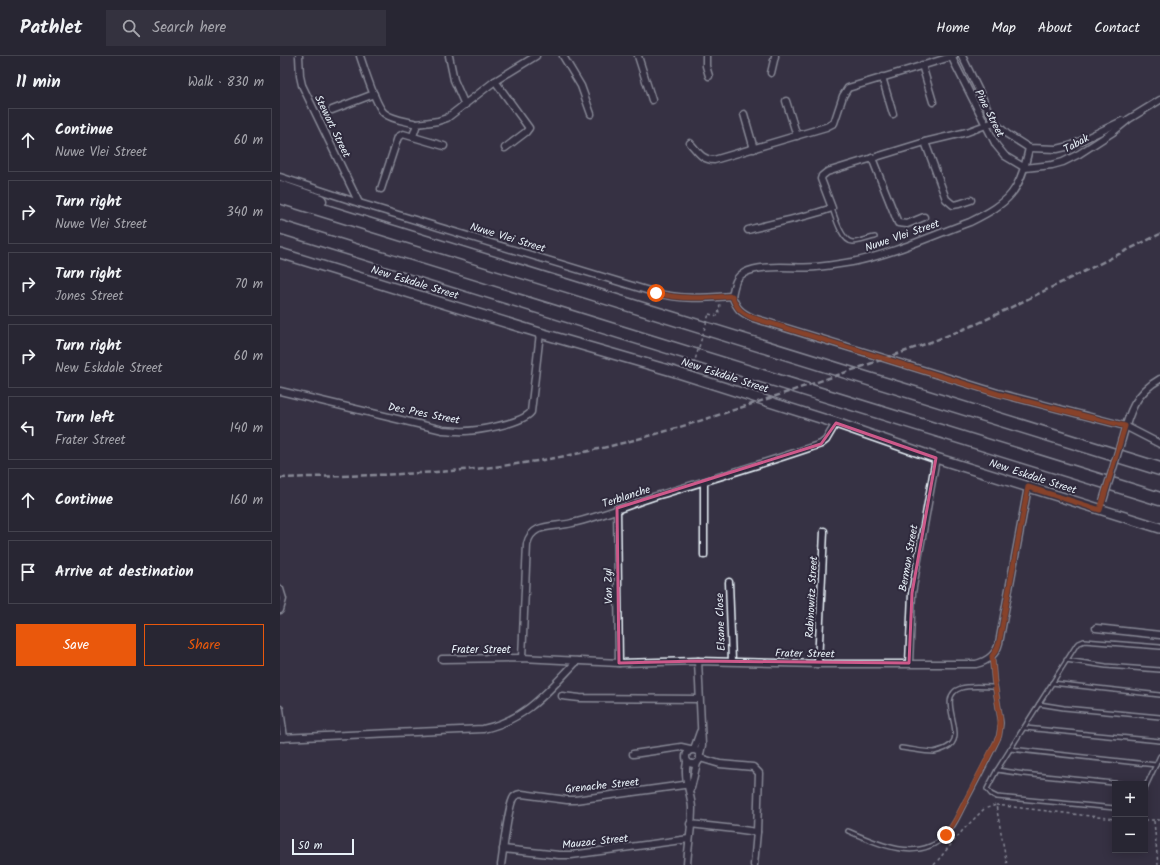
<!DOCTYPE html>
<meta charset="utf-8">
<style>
:root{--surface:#282633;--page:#34323f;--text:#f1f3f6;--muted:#a5a5ac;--line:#44434e;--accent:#ea580c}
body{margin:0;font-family:Kalam,sans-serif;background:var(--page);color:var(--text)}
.controls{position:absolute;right:12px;bottom:12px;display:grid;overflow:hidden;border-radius:0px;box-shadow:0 2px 10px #0003}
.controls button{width:36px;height:36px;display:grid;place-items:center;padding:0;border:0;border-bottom:1px solid var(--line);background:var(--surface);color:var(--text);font:20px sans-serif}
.scale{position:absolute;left:12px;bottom:10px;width:62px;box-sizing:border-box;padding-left:4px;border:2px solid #e8f1f8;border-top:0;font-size:11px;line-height:14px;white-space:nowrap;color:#e8f1f8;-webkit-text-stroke:3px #2f2a3d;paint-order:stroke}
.stop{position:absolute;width:12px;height:12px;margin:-9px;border:3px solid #ea580c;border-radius:50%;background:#fff}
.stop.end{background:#ea580c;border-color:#fff;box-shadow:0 1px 4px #0008}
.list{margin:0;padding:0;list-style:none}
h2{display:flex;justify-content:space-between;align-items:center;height:52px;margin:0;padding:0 16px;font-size:17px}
h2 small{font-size:13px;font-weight:400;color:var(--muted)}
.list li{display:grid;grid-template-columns:26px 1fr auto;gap:12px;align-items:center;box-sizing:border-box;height:64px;margin:0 8px 8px;padding:0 8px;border:1px solid var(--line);border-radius:0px}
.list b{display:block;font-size:15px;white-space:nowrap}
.list p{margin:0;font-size:13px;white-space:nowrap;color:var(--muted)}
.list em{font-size:13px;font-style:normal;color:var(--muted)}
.actions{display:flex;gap:8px;padding:12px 16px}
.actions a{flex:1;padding:9px 0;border:1px solid var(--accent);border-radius:0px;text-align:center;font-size:14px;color:var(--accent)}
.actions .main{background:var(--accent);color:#fff}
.icon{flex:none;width:22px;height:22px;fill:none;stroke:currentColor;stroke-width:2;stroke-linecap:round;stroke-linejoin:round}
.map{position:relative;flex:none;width:880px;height:809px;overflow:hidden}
header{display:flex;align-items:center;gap:24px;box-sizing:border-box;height:56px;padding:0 20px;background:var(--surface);border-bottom:1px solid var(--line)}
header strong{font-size:19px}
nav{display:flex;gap:22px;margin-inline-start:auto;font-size:14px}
.search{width:280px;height:36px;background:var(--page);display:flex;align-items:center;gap:10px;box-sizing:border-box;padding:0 14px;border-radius:0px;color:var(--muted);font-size:15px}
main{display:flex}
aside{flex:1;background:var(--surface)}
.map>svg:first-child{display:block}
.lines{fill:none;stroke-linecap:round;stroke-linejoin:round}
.lane-casing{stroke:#e8f1f8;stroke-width:6}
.street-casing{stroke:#e8f1f8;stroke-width:9}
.secondary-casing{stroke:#e8f1f8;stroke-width:12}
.highway-casing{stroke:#e8f1f8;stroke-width:15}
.path{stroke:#e8f1f8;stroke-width:1.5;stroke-dasharray:3 3;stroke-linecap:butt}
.lane{stroke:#2f2a3d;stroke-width:3}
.street{stroke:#2f2a3d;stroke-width:6}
.secondary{stroke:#2f2a3d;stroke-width:9}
.highway{stroke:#2f2a3d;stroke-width:12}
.rail{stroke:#e8f1f8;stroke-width:2.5;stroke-dasharray:6 3;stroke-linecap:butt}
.street-bridge-casing{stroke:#e8f1f8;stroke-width:9;stroke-linecap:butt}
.path-bridge{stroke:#e8f1f8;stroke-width:1.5;stroke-dasharray:3 3;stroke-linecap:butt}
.street-bridge{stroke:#2f2a3d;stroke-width:6}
.route{stroke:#ea580c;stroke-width:5}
.marked{fill:none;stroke:#cd598a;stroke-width:3;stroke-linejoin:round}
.labels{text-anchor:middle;stroke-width:4;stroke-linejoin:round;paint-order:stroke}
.street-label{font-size:11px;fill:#e8f1f8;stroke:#2f2a3d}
</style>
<header>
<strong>Pathlet</strong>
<div class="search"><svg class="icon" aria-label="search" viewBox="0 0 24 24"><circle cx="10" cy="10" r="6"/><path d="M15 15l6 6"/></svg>Search here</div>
<nav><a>Home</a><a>Map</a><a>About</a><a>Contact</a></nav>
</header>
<main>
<aside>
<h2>11 min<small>Walk · 830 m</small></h2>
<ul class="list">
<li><svg class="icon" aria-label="ahead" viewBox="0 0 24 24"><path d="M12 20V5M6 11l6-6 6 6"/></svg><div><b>Continue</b><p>Nuwe Vlei Street</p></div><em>60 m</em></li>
<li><svg class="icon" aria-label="right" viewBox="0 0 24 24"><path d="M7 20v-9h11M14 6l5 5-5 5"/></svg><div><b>Turn right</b><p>Nuwe Vlei Street</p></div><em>340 m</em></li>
<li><svg class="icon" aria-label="right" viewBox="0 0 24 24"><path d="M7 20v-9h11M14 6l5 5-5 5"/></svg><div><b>Turn right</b><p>Jones Street</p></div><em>70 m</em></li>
<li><svg class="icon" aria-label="right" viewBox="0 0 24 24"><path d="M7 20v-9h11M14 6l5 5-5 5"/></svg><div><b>Turn right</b><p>New Eskdale Street</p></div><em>60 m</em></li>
<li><svg class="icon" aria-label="left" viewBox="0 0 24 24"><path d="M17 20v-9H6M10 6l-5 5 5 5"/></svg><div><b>Turn left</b><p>Frater Street</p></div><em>140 m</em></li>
<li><svg class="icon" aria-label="ahead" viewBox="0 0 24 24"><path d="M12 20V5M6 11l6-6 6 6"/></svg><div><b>Continue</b></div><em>160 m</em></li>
<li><svg class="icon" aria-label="arrive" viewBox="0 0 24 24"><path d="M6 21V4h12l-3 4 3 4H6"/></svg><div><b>Arrive at destination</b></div></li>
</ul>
<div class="actions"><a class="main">Save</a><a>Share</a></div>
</aside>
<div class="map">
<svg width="880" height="809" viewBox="0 0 880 809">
<rect width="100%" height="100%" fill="#363244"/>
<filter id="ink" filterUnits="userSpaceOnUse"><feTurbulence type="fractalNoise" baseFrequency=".025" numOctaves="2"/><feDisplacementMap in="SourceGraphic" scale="8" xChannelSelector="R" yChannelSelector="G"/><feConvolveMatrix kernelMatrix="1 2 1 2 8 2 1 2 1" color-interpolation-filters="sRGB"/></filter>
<g filter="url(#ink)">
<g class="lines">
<defs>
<g id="lane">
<path d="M552,152C555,161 562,186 573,186C580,186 588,182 595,181"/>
<path d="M786,604L826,610L880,614"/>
<path d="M772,627L880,639"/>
<path d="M759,648L784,652L880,661"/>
<path d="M745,672L880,685"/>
<path d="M621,692C632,693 643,696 654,696C658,695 662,694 666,692C691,681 653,641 681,632C691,629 705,631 715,631"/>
<path d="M730,693L876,709"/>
<path d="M717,714L744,718L843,728"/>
<path d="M865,732L880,700"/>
<path d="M835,752L717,741L711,738L707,733L717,714L797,588L804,585L880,591"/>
<path d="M568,775C597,788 638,807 665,780C675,770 679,757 686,745C697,724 709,702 719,680L721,667L714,624L712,600"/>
</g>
<g id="street">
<path d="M19,0L20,20L22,29L79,147"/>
<path d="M80,0C84,12 96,50 104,57C112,64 127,65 137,68"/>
<path d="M169,0L174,24L185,49"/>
<path d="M283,0L301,30L311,58"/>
<path d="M358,0L372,44"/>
<path d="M426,0V10L429,20"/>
<path d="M671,0L716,89L725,100L745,112L772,109L783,106L799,98L833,76L849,63L880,44"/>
<path d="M682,0L714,66L727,78L749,92L777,93L790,90L842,65"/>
<path d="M642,9L653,46"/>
<path d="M491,17L495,0"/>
<path d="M602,21L613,58"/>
<path d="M215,25L249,72L246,76L225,92"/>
<path d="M506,45L517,80"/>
<path d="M52,54L94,38"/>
<path d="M464,58L474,93"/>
<path d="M133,80L137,68L158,65L167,62L215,25L256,0"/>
<path d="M645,86L666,143L673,149L679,148L691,144"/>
<path d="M410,87C418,96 422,104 434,104L546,71L554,67L563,40L568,32L674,0"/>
<path d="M592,102L618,167L627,168L644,161"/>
<path d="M0,121L79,147L376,237C403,244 424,242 452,240C457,253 460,256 473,262L718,337L845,370L880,388"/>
<path d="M101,133L118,81L123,78L164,90"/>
<path d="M468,174C496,166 524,162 552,152L541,123L542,120L547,116L645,86L687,76L714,66"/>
<path d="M452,240C454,231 455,221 464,217C483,207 515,213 536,211C548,210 560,208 572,206C613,198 651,180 690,166C730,146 740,136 749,92"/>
<path d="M0,335L163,374C168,374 173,375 178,375C193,376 242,368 251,356L260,277"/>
<path d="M842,383C849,357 855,337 880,323"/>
<path d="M424,426V499"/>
<path d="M337,452L339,607"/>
<path d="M449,526L452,605"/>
<path d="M0,533L3,543L0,554"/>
<path d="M816,572L880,579"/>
<path d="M242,602L247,488C252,466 274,472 292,467C320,461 346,450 373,441C429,424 486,407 541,388L546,384L556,367"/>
<path d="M162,603L242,602L339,607L418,605L538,608H696C708,605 716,599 719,587L748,431"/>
<path d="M418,605L422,689L420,698"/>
<path d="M629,607L632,537L656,402"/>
<path d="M538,608L544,475"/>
<path d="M282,640L300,642L419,643"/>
<path d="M0,653L4,682"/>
<path d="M0,682L203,673C246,664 268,635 297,605"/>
<path d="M414,693L420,676"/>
<circle cx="413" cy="701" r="7"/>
<path d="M353,698L401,691L410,693"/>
<path d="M420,702L440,708L473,711L479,717L477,776L474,809"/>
<path d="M407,706C403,722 411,736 412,752C412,771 408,790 407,809"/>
<path d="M411,732L417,707"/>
<path d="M410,768L455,773L477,776"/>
<path d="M223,793L279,799H291L409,783"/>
<path d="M221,809C223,798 228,748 234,741C236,739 239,738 242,738L287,744H295L411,728"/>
</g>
<path id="secondary" d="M0,197L260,277L392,315L556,367L656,402L880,472"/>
<g id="highway">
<path d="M0,131L40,145"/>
<path d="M0,141L880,413"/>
<path d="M0,171L880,443"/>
</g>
</defs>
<!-- lane casing -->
<use href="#lane" class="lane-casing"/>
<!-- street casing -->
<use href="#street" class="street-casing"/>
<!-- secondary casing -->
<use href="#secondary" class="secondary-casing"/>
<!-- highway casing -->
<use href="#highway" class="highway-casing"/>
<!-- path -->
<g class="path">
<path d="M429,258L438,260L440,248"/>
<path d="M716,749L835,763"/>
<path d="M865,764H880"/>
<path d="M874,765L878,809"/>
<path d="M654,809L683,774L704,753L716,749L727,809"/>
</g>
<!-- lane -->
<use href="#lane" class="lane"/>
<!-- street -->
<use href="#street" class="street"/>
<!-- secondary -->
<use href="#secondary" class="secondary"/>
<!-- highway -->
<use href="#highway" class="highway"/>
<!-- rail -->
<path class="rail" d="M0,422C83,419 168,419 250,406C338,393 421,365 505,337C558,319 611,301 664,281L699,267L880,178"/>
<defs>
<path id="street-bridge" d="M823,445L842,383"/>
</defs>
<!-- street-bridge casing -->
<use href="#street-bridge" class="street-bridge-casing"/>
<!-- path-bridge -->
<path class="path-bridge" d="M412,314L429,258"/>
<!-- street-bridge -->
<use href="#street-bridge" class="street-bridge"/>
</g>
</g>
<g class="lines" filter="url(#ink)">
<!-- route -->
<path class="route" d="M376,237C403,244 424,242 452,240C457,253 460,256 473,262L718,338L845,370L820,454L748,431L719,587L717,593L712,600L714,624L720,661V673L719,680L676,763L666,779"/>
</g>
<!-- marked area -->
<path d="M0 0H880V809H0ZM556,367L656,402L632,537L629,607L418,605L339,607L337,452L541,388Z" fill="#363244" fill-opacity=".55" fill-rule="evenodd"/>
<path class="marked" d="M556,367L656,402L632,537L629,607L418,605L339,607L337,452L541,388Z"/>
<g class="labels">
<!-- street labels -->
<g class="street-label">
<text transform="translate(710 57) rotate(63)" y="4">Pine Street</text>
<text transform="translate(53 70) rotate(64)" y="4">Stewart Street</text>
<text transform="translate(796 87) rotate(-29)" y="4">Tabak</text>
<text transform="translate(622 179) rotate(-19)" y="4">Nuwe Vlei Street</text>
<text transform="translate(228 181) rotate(17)" y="4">Nuwe Vlei Street</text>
<text transform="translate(135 226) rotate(17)" y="4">New Eskdale Street</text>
<text transform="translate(445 319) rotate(18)" y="4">New Eskdale Street</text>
<text transform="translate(144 357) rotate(11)" y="4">Des Pres Street</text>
<text transform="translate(753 420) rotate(18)" y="4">New Eskdale Street</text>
<text transform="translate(346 440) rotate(-18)" y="4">Terblanche</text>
<text transform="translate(628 502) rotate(-80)" y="4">Berman Street</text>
<text transform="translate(328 530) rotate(-91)" y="4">Van Zyl</text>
<text transform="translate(531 541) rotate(-87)" y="4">Rabinowitz Street</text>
<text transform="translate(440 566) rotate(-92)" y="4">Elsane Close</text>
<text x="201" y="597">Frater Street</text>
<text transform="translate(525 597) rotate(1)" y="4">Frater Street</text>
<text transform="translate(322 729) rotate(-6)" y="4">Grenache Street</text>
<text transform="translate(315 785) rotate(-6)" y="4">Mauzac Street</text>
</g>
</g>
</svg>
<div class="controls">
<button>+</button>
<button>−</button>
</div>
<div class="scale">50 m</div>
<div class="stop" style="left:376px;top:237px"></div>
<div class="stop end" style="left:666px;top:779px"></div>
</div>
</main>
